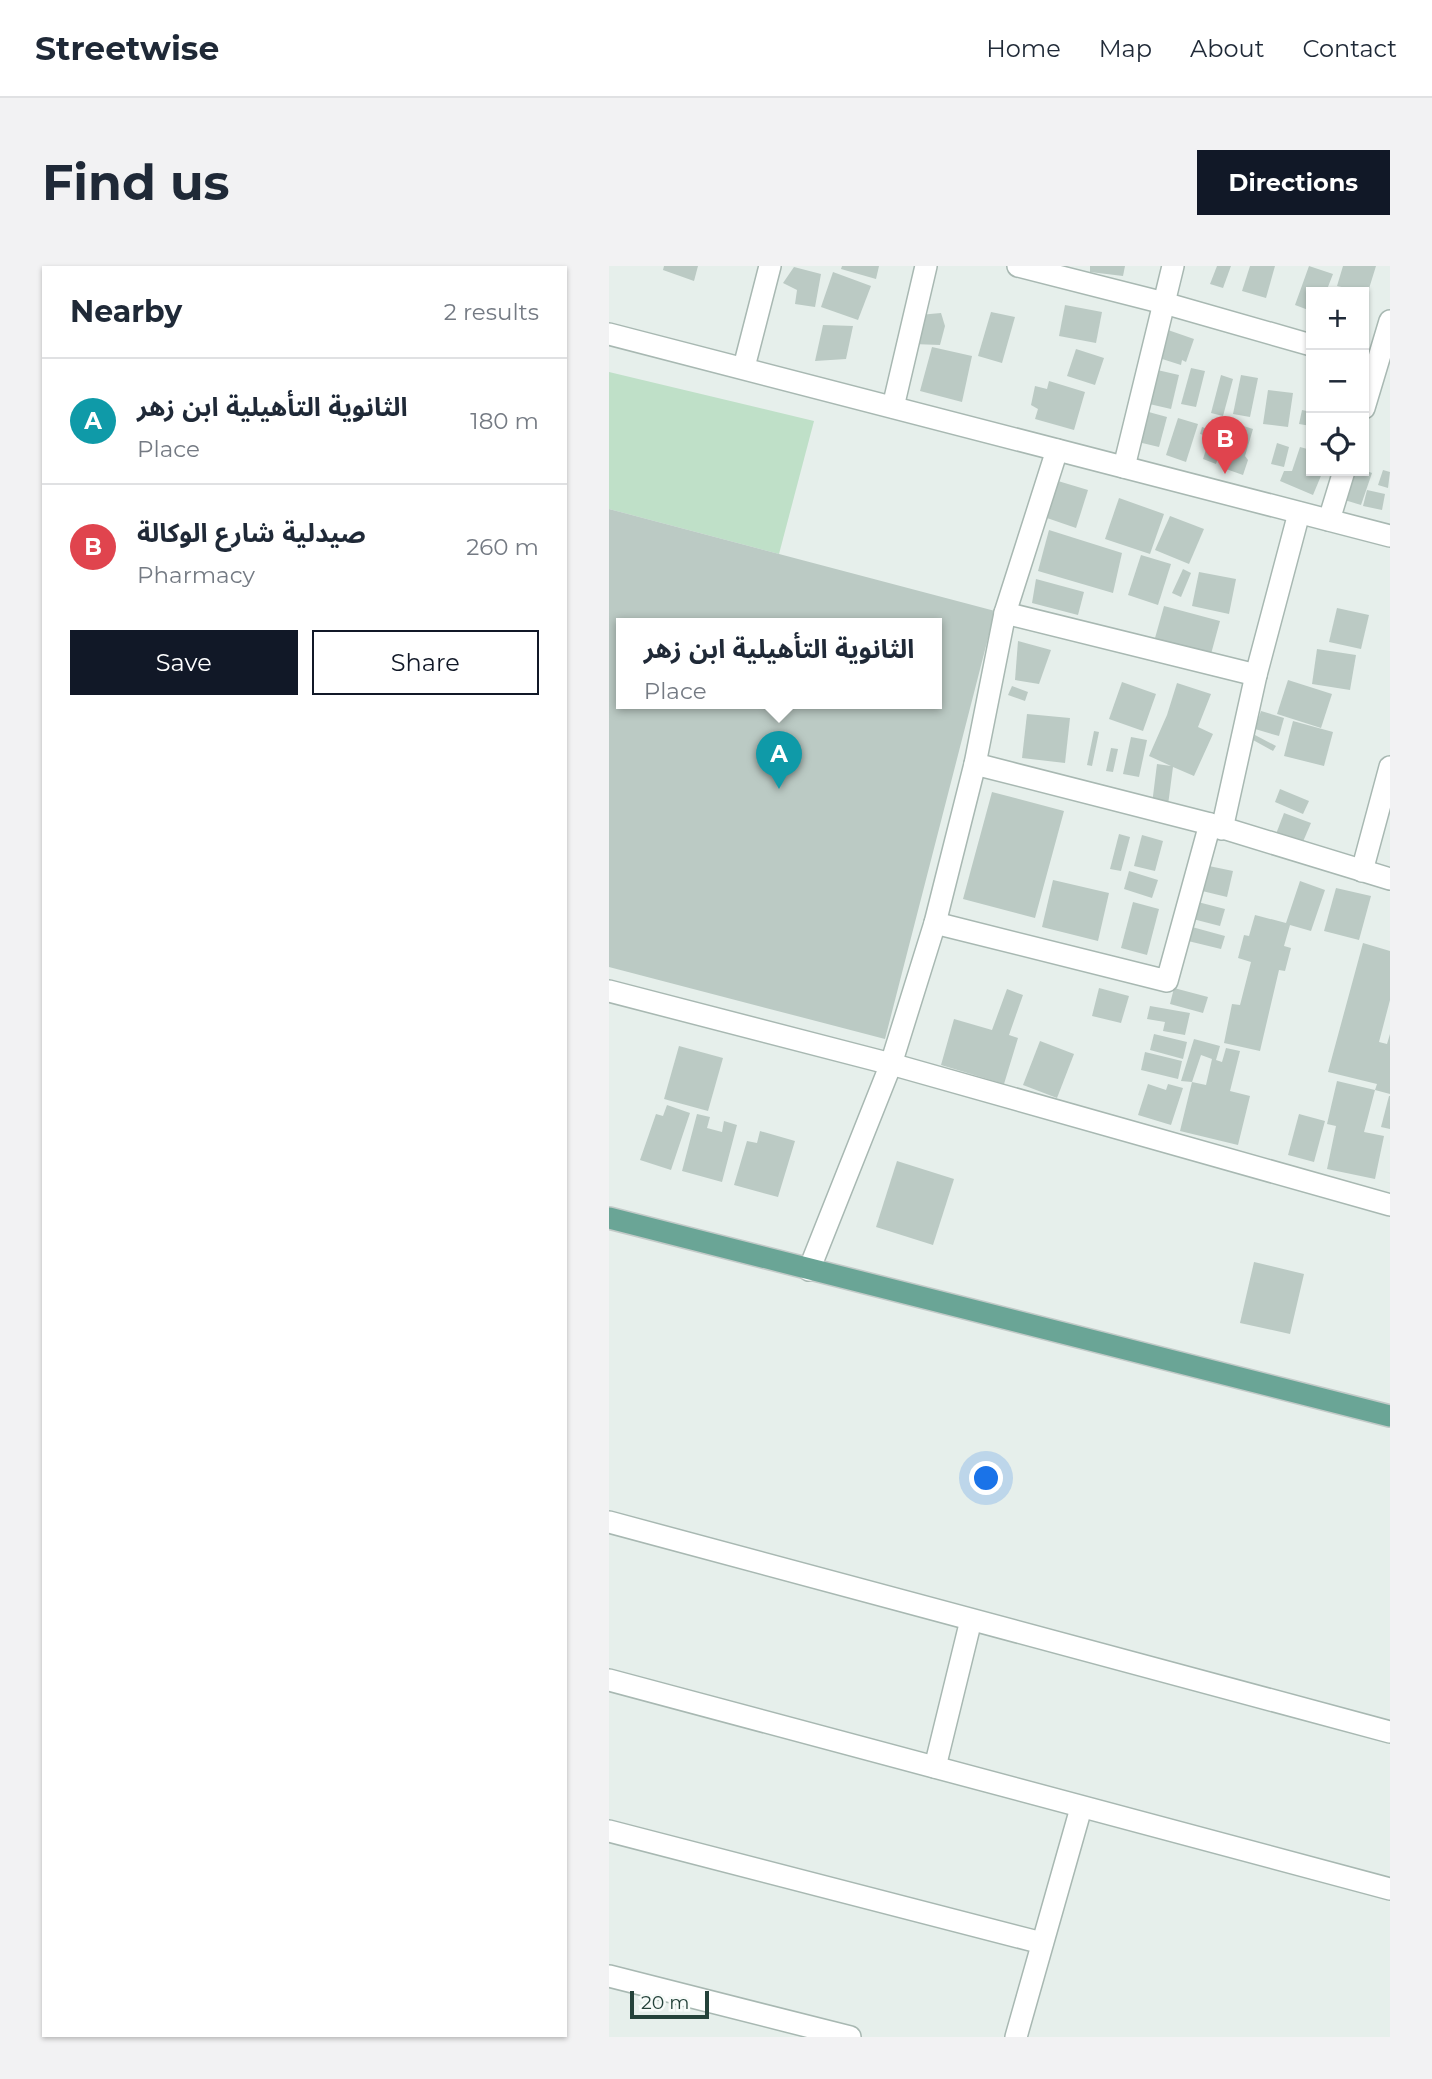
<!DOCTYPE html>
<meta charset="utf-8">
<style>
:root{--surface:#fff;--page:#f2f2f3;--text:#1f2937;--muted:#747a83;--line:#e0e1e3;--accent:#111827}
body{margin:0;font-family:Montserrat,"Noto Sans Arabic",sans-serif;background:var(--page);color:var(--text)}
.controls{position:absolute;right:21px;top:21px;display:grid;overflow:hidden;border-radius:0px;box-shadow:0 2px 5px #0004}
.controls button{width:63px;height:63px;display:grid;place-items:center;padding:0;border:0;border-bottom:2px solid var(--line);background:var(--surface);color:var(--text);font:35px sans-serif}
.scale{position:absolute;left:21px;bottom:18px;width:79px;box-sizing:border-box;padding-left:7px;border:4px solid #24423a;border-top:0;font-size:19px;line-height:24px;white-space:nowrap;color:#24423a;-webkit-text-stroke:5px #f7fbf9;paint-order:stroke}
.you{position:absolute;left:378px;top:1213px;width:24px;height:24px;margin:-18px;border:5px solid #fff;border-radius:50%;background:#1a73e8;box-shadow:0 0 0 10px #1a73e833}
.badge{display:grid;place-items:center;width:46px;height:46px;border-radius:50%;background:var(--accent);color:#fff;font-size:23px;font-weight:700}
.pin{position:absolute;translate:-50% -58px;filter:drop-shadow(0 2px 4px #0008)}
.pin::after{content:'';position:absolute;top:37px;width:24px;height:21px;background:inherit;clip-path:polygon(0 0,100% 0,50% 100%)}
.popup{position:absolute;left:7px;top:352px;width:326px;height:91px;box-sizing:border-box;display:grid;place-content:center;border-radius:0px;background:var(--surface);filter:drop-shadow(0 2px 5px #0005);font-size:23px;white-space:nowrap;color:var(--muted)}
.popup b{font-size:26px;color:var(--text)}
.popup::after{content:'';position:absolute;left:50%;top:100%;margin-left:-14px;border:14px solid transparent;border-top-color:var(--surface)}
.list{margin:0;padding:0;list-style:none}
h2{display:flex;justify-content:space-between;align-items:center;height:91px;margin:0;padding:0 28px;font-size:30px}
h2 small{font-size:23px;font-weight:400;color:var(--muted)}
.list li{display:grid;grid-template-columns:46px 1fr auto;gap:21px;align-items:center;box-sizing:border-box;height:126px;padding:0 28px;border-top:2px solid var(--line)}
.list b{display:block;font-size:26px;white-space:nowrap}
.list p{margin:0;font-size:23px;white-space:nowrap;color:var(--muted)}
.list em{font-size:23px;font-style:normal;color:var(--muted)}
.actions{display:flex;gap:14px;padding:21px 28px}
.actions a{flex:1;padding:16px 0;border:2px solid var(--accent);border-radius:0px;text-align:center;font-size:24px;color:var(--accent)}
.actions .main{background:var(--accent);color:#fff}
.icon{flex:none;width:38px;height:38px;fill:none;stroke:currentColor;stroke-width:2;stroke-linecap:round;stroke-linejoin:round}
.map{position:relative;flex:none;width:781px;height:1771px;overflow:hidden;border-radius:0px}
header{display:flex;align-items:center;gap:42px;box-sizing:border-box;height:98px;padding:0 35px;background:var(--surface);border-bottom:2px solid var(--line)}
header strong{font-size:33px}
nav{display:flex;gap:38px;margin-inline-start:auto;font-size:24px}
.intro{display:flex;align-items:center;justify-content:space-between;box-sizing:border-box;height:168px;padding:0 42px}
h1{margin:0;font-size:49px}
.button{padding:18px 32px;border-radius:0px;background:var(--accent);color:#fff;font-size:24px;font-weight:700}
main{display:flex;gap:42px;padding:0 42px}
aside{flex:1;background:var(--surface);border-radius:0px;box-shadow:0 2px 5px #0004}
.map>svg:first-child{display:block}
.green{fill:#bfe0c8}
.building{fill:#bbcac4;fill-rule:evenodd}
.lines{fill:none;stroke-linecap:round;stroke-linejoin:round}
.minor-casing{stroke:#a8b8b2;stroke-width:24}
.major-casing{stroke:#c2cac8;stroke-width:24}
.minor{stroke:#fff;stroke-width:21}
.major{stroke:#6aa596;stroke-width:21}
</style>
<header>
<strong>Streetwise</strong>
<nav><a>Home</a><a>Map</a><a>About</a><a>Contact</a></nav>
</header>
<div class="intro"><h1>Find us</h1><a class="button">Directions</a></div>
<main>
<aside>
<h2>Nearby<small>2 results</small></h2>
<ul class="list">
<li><span class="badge" style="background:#0f9aa8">A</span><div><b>الثانوية التأهيلية ابن زهر</b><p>Place</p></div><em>180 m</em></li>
<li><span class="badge" style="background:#e0444e">B</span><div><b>صيدلية شارع الوكالة</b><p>Pharmacy</p></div><em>260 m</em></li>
</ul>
<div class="actions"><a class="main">Save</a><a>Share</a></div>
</aside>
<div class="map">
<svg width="781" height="1771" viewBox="0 0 781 1771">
<rect width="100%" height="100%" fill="#e6efeb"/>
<!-- green -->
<path class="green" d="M0,106L205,155L170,288L0,243Z"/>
<!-- building -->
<g class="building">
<path d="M55,0H89L85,15L54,4Z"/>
<path d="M233,0H270L267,13L232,3Z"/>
<path d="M481,0H516L514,10L481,6Z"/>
<path d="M608,0H622L614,22L601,18Z"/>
<path d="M641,0H666L657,32L633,25Z"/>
<path d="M700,0L724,8L717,26H702V45L686,39Z"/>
<path d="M734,0H767L758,29L755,26L728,20Z"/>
<path d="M185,1L212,8L206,41L186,38L188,24L174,17Z"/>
<path d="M224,6L262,20L249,54L212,41Z"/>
<path d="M456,39L493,46L487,77L450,70Z"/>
<path d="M382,46L406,51L393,97L369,90Z"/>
<path d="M332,47L336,60L331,79L304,78L310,49Z"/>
<path d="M214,59L244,60L237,93L206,95Z"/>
<path d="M559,64L585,73L577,96L573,94L572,99L550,92Z"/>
<path d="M323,81L363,90L353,136L311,125Z"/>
<path d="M467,83L495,92L486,119L458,110Z"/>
<path d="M582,102L596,105L587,141L572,138Z"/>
<path d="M544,103L570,109L562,143L536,137Z"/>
<path d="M612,109L624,113L614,150L602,147Z"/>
<path d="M632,109L649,112L641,151L624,148Z"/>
<path d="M440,115L476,126L465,164L426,153L429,143L422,139L426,120L438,123Z"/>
<path d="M659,124L684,127L679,161L654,158Z"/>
<path d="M693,144L702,146V160L690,158Z"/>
<path d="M536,145L558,151L550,181L529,176Z"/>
<path d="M569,152L589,158L577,196L557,189Z"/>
<path d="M603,153L620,158L607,198L594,193L601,171L591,168L593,161L599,163Z"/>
<path d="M625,157L644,163L636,190L639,194L634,209L617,203L621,191L615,189Z"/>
<path d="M668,177L680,181L675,201L662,198Z"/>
<path d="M691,181L702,184V205H714L704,229L671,215L675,205H683Z"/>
<path d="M755,204L763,207L752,239L729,232L738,205Z"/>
<path d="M774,204L781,206L779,222L769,219Z"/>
<path d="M449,215L479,224L467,262L438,252Z"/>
<path d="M758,224L776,228L773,244L754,240Z"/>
<path d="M510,232L555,248L541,288L496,273Z"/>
<path d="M0,243L386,345L276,773L0,701ZM12,357H328V437H12Z"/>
<path d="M561,250L595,263L580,298L546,284Z"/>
<path d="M440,264L513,287L504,327L429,305Z"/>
<path d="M532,289L562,298L549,339L519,329Z"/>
<path d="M574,303L582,307L572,331L563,327Z"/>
<path d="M590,306L627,313L620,348L583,340Z"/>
<path d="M427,313L475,326L469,349L423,337Z"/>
<path d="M555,340L611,355L602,388L546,372Z"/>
<path d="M728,342L760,349L752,383L720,376Z"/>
<path d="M409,375L442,384L430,418L406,414Z"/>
<path d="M708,383L747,389L741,424L703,418Z"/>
<path d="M679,414L723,428L712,462L668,448Z"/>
<path d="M513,416L547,428L534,465L500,453Z"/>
<path d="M568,417L602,428L589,461L604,468L585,510L564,501L559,539L543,538L548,498L562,500L540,490L558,449Z"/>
<path d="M403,420L419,426L416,435L399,429Z"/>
<path d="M652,445L675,452L670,470L646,463Z"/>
<path d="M418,448L461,452L456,497L413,492Z"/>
<path d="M684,455L724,466L715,500L675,490Z"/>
<path d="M485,465L490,466L483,500L478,499Z"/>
<path d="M646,469L667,480L664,485L644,474Z"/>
<path d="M522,471L538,474L530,511L514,508Z"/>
<path d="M502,482L509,483L504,506L497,505Z"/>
<path d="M671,523L700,535L694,548L666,536Z"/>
<path d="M383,526L455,545L426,652L354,633Z"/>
<path d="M675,547L702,557L693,578L667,568Z"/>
<path d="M510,568L521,571L512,605L501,603Z"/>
<path d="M533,569L554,575L546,605L525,600Z"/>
<path d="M595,599L624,605L618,631L589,624Z"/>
<path d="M520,605L549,614L543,632L515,623Z"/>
<path d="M444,614L500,627L489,675L433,661Z"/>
<path d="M691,615L716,624L702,665L681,659L675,680L682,682L676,705L670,704L651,785L615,777L623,738L631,739L642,696L629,692L635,669L640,670L646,649L677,657Z"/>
<path d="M727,622L762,630L750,674L715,665Z"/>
<path d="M585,635L616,643L611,660L580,652Z"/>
<path d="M524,636L550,643L538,689L512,682Z"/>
<path d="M583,661L616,670L612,683L579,675Z"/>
<path d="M754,677L781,685V734L770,776L778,778L781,768V828L766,824L768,818L719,806Z"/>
<path d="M490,722L520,730L512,757L483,750Z"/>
<path d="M565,722L599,731L594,747L561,738Z"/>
<path d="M398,723L414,729L400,769L409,772L395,818L332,799L345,753L383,764Z"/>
<path d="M541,740L581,747L576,769L554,765L556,756L538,753Z"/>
<path d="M545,768L578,776L574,793L541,784Z"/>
<path d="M585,773L611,780L607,794L613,796L617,782L631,785L621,825L641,830L629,879L571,865L583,816L597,819L603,793L592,789L583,816L572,815Z"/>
<path d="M431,775L465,788L448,832L414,819Z"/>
<path d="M70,780L114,792L99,845L55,833Z"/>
<path d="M536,786L573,795L569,813L532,804Z"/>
<path d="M728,815L766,824L755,866L775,870L766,913L718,903L727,860L718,858Z"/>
<path d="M539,818L557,824L559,818L574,822L562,859L529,849Z"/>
<path d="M780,830H781V863L772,861Z"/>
<path d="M58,839L81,847L62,904L31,894L47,848L54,850Z"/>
<path d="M88,848L101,851L98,862L113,866L115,855L128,859L113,916L73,905Z"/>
<path d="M690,848L716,855L705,896L679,889Z"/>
<path d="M151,865L186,875L169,931L125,919L138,875L148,877Z"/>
<path d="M288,895L345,913L324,979L267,961Z"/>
<path d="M645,996L695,1008L681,1068L631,1057Z"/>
</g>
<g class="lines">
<defs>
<g id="minor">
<path d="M409,0L555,37L702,79"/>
<path d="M0,68L781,270"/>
<path d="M135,101L161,0"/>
<path d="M284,141L317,0"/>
<path d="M755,142L781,55"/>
<path d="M515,201L564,0"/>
<path d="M720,254L735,205"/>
<path d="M396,347L647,409"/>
<path d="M366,498L601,558L781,613"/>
<path d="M613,563L647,409L690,247"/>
<path d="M753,605L781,501"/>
<path d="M326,657L558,715L601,558"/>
<path d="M0,725L282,798L781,939"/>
<path d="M200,1004L282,798L326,657L366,498L396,347L448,184"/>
<path d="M0,1256L781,1466"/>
<path d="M0,1414L781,1623"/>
<path d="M326,1501L362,1354"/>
<path d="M0,1565L433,1677"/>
<path d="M0,1710L241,1771"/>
<path d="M407,1771L472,1542"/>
</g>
<path id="major" d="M0,952L781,1150"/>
</defs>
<!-- minor casing -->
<use href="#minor" class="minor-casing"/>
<!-- major casing -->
<use href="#major" class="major-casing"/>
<!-- minor -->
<use href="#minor" class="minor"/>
<!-- major -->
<use href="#major" class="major"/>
</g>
</svg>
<div class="controls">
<button>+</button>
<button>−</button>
<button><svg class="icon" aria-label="locate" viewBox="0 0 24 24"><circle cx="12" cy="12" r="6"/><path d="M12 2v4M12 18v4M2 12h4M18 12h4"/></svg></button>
</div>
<div class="scale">20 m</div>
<div class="you"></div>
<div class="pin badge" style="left:170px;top:523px;background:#0f9aa8">A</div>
<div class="popup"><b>الثانوية التأهيلية ابن زهر</b>Place</div>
<div class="pin badge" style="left:616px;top:208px;background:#e0444e">B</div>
</div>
</main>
